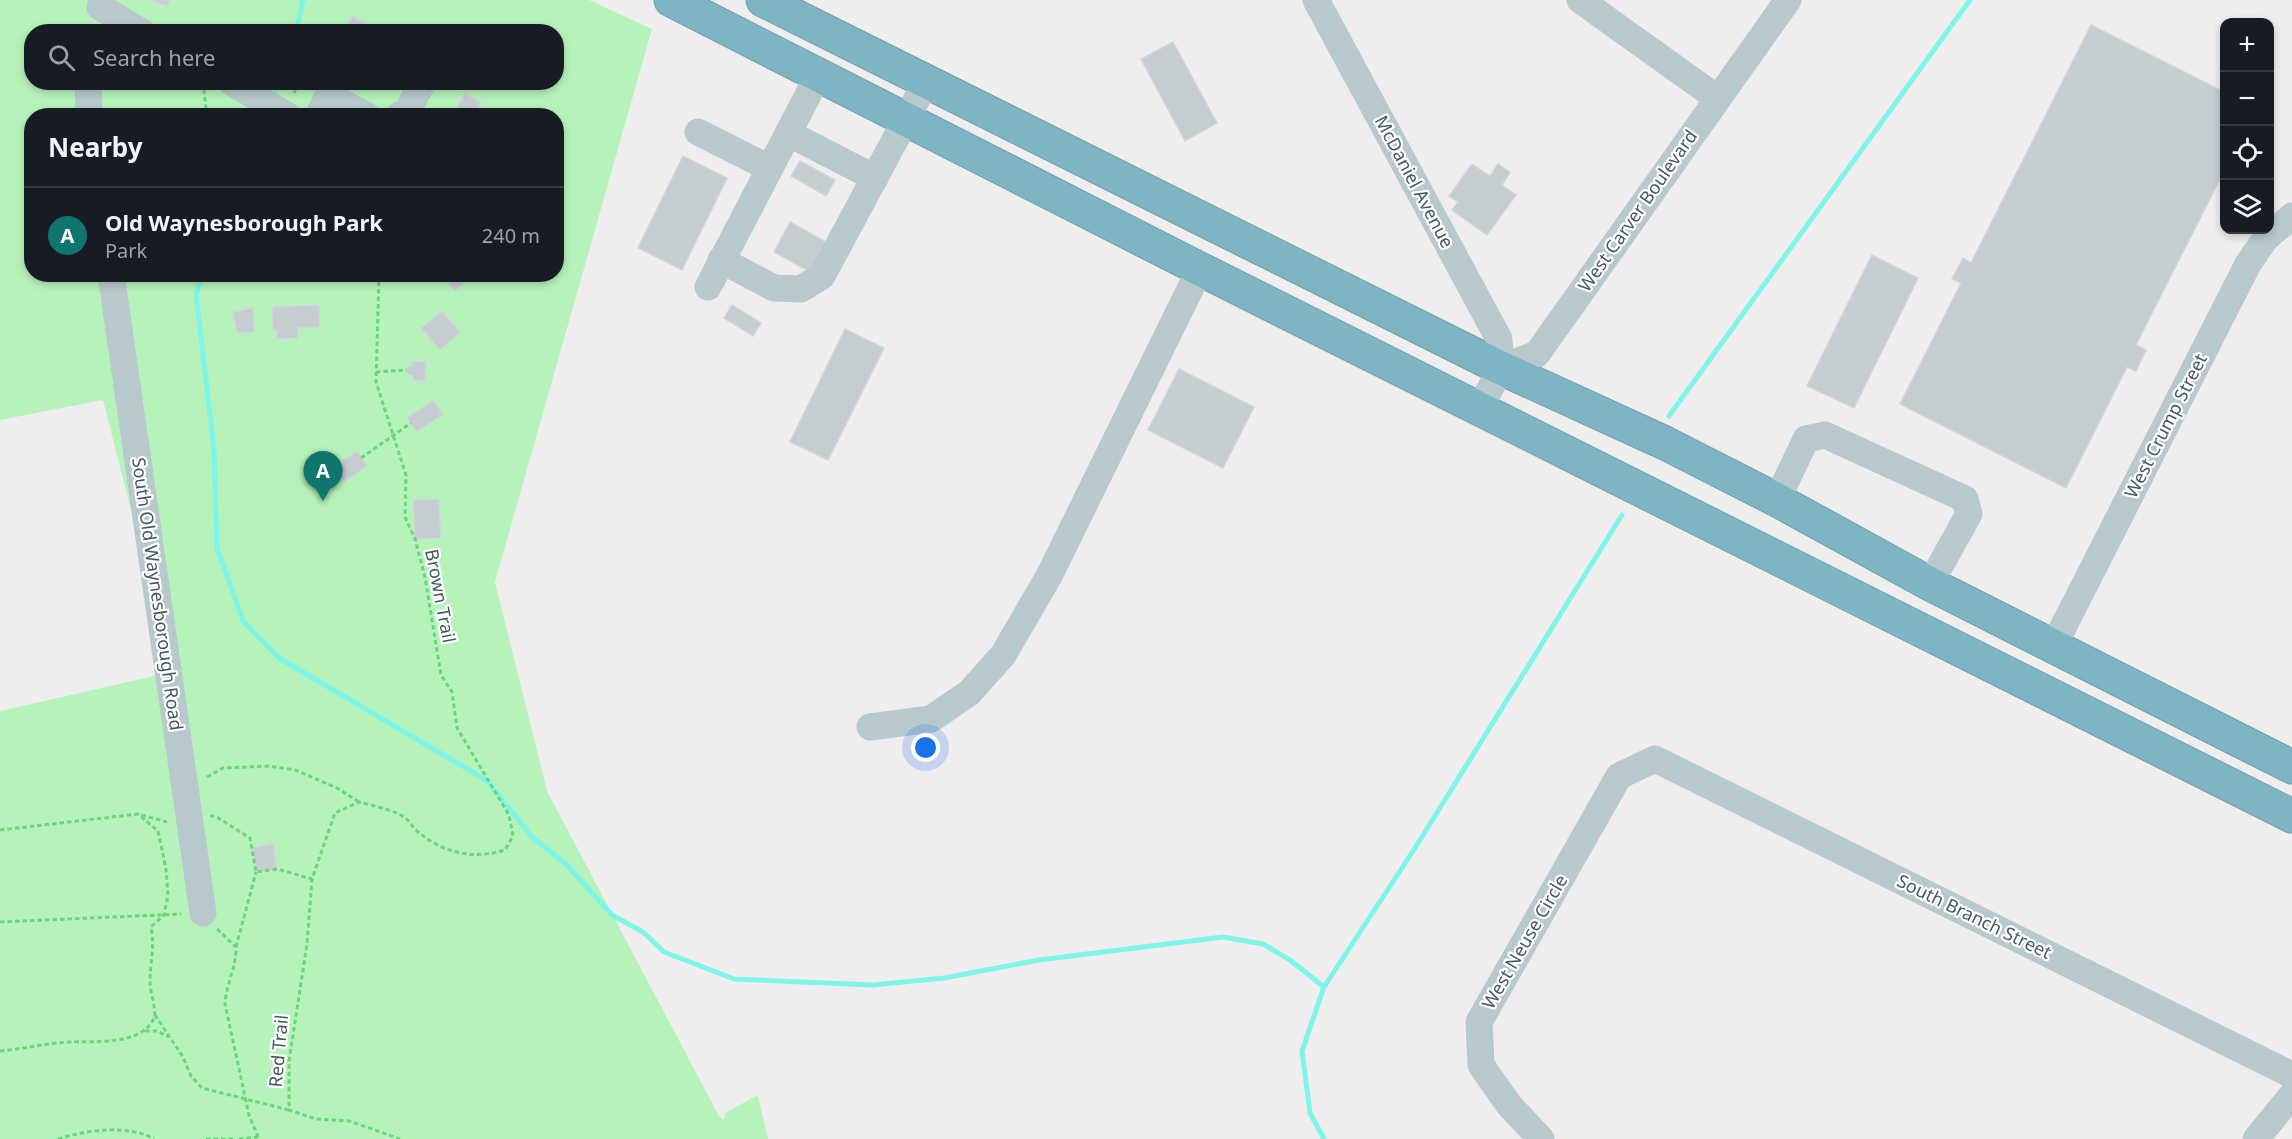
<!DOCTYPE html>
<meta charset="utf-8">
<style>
:root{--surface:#171b24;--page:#20242c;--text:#f1f3f6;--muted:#9ea1a6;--line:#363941;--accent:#0f766e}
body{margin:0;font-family:"Noto Sans",sans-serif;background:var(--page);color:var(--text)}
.controls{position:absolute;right:18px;top:18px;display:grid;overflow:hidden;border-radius:12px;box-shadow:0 3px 9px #0003}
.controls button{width:54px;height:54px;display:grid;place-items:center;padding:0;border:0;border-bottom:2px solid var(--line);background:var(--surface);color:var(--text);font:30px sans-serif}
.you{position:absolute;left:926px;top:748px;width:21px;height:21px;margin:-15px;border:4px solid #fff;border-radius:50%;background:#1a73e8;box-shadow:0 0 0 9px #1a73e833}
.badge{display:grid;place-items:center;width:39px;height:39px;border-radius:50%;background:var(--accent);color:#fff;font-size:20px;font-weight:700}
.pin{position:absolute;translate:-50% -50px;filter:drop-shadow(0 2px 3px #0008)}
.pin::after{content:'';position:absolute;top:32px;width:21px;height:18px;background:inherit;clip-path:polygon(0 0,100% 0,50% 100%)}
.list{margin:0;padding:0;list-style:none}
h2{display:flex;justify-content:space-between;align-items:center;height:78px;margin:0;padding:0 24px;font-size:26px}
h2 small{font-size:20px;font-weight:400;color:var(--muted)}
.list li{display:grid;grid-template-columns:39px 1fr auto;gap:18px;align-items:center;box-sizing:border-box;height:96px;padding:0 24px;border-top:2px solid var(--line)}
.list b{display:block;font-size:22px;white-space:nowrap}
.list p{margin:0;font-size:20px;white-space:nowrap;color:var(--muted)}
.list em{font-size:20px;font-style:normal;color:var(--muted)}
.icon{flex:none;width:33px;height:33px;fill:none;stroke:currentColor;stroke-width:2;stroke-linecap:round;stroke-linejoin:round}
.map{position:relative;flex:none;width:2292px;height:1139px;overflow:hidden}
.search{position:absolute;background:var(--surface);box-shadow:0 3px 9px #0003;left:24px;top:24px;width:540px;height:66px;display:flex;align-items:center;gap:15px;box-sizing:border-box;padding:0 21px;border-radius:24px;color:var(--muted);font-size:22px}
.panel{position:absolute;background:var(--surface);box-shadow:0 3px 9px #0003;left:24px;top:108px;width:540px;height:174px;border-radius:24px}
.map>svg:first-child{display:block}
.park{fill:#b6f3ba;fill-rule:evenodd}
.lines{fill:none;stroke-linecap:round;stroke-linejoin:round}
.stream{stroke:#7ef5e7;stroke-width:5}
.building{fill:#c6cdd1;stroke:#d0d6da;stroke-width:1.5}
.highway-casing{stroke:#6ba0ae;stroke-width:35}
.path{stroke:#6bd57e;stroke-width:3;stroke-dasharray:4.5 3;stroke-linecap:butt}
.minor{stroke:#b7c9cc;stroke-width:27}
.highway{stroke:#7fb5c2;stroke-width:33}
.labels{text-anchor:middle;stroke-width:4.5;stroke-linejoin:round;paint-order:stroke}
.street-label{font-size:18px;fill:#44595d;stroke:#fff}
</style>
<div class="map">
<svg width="2292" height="1139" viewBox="0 0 2292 1139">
<rect width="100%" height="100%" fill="#f0edee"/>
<!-- park -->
<path class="park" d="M0,0H589L652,29L495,582L547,791L719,1116L724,1120L725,1113L758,1095L768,1139H0V711L172,672L103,400L0,420ZM32,32H556V82H32ZM32,116H556V274H32Z"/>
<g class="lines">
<!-- stream -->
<g class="stream">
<path d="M296,32L303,0"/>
<path d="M275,91L278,82"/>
<path d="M203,274L196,294L214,449L217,548L243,621L279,658L486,780L532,837L566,864L612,915L643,932L664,952L734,979L873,985L944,978L1039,960L1223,937L1263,944L1290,960L1324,987"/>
<path d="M1669,416L1970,0"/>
<path d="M1324,1139L1310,1113L1302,1051L1324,987L1415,848L1622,515"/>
</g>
</g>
<!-- building -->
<g class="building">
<path d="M151,0H170L167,7Z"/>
<path d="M352,16L363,22L381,32H344Z"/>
<path d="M2091,25L2224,92V171L2136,345L2146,350L2136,371L2127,367L2066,488L1900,404L1961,283L1952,279L1963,258L1971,263Z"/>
<path d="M1173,42L1217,123L1185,141L1141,59Z"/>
<path d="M464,93L481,102L475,116H453Z"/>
<path d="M683,156L727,178L682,270L638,248Z"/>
<path d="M800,161L835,180L826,196L791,176Z"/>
<path d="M1472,164L1490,176L1498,164L1510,172L1502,185L1516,195L1487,235L1452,210L1458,202L1449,196Z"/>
<path d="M790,222L826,242L810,272L774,252Z"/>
<path d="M1872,255L1918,278L1854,408L1807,386Z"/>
<path d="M440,274H460L466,281L455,291Z"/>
<path d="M319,305L320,327L298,328V338L277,339L276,330H273L272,307Z"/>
<path d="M732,305L761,323L753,336L724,318Z"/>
<path d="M253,308L254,332L237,333L233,312Z"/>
<path d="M442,311L460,332L440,350L421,328Z"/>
<path d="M845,329L884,348L828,460L790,442Z"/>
<path d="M412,361L426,362L425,381L413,380V375H407L408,366H412Z"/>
<path d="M1179,369L1254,407L1223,468L1148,430Z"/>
<path d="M433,400L443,414L417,432L407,418Z"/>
<path d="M357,451L367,466L344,482L334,466Z"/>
<path d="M439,499L441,538L415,539L413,500Z"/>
<path d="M273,844L277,869L256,872L252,848Z"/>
</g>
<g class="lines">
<defs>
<g id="highway">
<path d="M671,0L1200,269L2292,816"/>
<path d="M763,0L1501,368L1665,443L1777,500L1930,584L2292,767"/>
</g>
</defs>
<!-- highway casing -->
<use href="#highway" class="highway-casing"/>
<!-- path -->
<g class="path">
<path d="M203,82L207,116"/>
<path d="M294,93L299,82"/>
<path d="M379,274L376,382L406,475L405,517L415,539L425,577L441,675L452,692L457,728L509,815L513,836L505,850C473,860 443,853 417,831C412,827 409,820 404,817C392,809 373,806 359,802L335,813L312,879L307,944L289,1061V1110L316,1119L349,1121L400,1139"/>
<path d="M376,372L407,370"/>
<path d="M361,458L411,423"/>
<path d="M207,777L223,768L269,766L295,770L337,788L359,802"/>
<path d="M210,816H215L250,838L256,872L277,869L312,879"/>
<path d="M0,830L138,814L167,822"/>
<path d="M0,922L181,914"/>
<path d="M217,929L236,947C237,966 226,984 225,1004L249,1115L259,1139"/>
<path d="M236,947L256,872"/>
<path d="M155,1015L183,1057L191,1076L202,1088L289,1110"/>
<path d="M145,1031H157L169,1037"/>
<path d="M0,1051C23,1049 46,1043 69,1042C93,1041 142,1046 154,1018C157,1011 150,992 150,982C150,963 155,947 151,927L164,915L168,895L166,869L158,831L138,814"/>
<path d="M58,1139C86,1130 128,1124 154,1139"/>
<path d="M206,1139H236"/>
<path d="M239,1139L258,1137"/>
</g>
<!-- minor -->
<g class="minor">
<path d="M1316,0L1499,339L1501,368"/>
<path d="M1580,0L1717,98"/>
<path d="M100,7L142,32"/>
<path d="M88,82L89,116"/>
<path d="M231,82L288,116"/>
<path d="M318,116L328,95L367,116"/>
<path d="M398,116L407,111L423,82"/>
<path d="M698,132L769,168"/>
<path d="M788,133L875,178"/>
<path d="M721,260L774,288L801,289L822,276L926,82"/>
<path d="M111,274L203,913"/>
<path d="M708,287L819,74"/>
<path d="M1480,408L1501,368L1537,354L1788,0"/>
<path d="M1777,500L1806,439L1825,435L1965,499L1969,514L1930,584"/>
<path d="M2053,647L2248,264L2266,238L2292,216"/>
<path d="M870,727L931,719L969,693L1003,655L1049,576L1200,269"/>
<path d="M1541,1139L1509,1105L1481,1065L1479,1022L1619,776L1655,759L2292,1075"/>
<path d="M2256,1139L2292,1095"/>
</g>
<!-- highway -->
<use href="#highway" class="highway"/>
</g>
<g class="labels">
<!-- street labels -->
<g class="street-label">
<text transform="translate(1414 182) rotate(62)" y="6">McDaniel Avenue</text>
<text transform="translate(1638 211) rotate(-55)" y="6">West Carver Boulevard</text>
<text transform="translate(2166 426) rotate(-63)" y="6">West Crump Street</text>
<text transform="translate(157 594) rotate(82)" y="6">South Old Waynesborough Road</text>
<text transform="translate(440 596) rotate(79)" y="6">Brown Trail</text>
<text transform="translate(1974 917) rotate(26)" y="6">South Branch Street</text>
<text transform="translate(1525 942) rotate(-60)" y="6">West Neuse Circle</text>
<text transform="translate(279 1051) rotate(-85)" y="6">Red Trail</text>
</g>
</g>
</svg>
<div class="controls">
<button>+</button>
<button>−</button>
<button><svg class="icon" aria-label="locate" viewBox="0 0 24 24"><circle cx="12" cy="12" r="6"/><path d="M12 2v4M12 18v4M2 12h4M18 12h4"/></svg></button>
<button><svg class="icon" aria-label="layers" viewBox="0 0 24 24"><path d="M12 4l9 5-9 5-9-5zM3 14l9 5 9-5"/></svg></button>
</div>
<div class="you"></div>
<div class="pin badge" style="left:323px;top:501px">A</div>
<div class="search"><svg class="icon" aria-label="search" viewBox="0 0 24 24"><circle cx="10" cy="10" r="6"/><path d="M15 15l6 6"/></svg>Search here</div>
<section class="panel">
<h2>Nearby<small></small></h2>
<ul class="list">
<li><span class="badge">A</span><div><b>Old Waynesborough Park</b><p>Park</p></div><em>240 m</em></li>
</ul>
</section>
</div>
